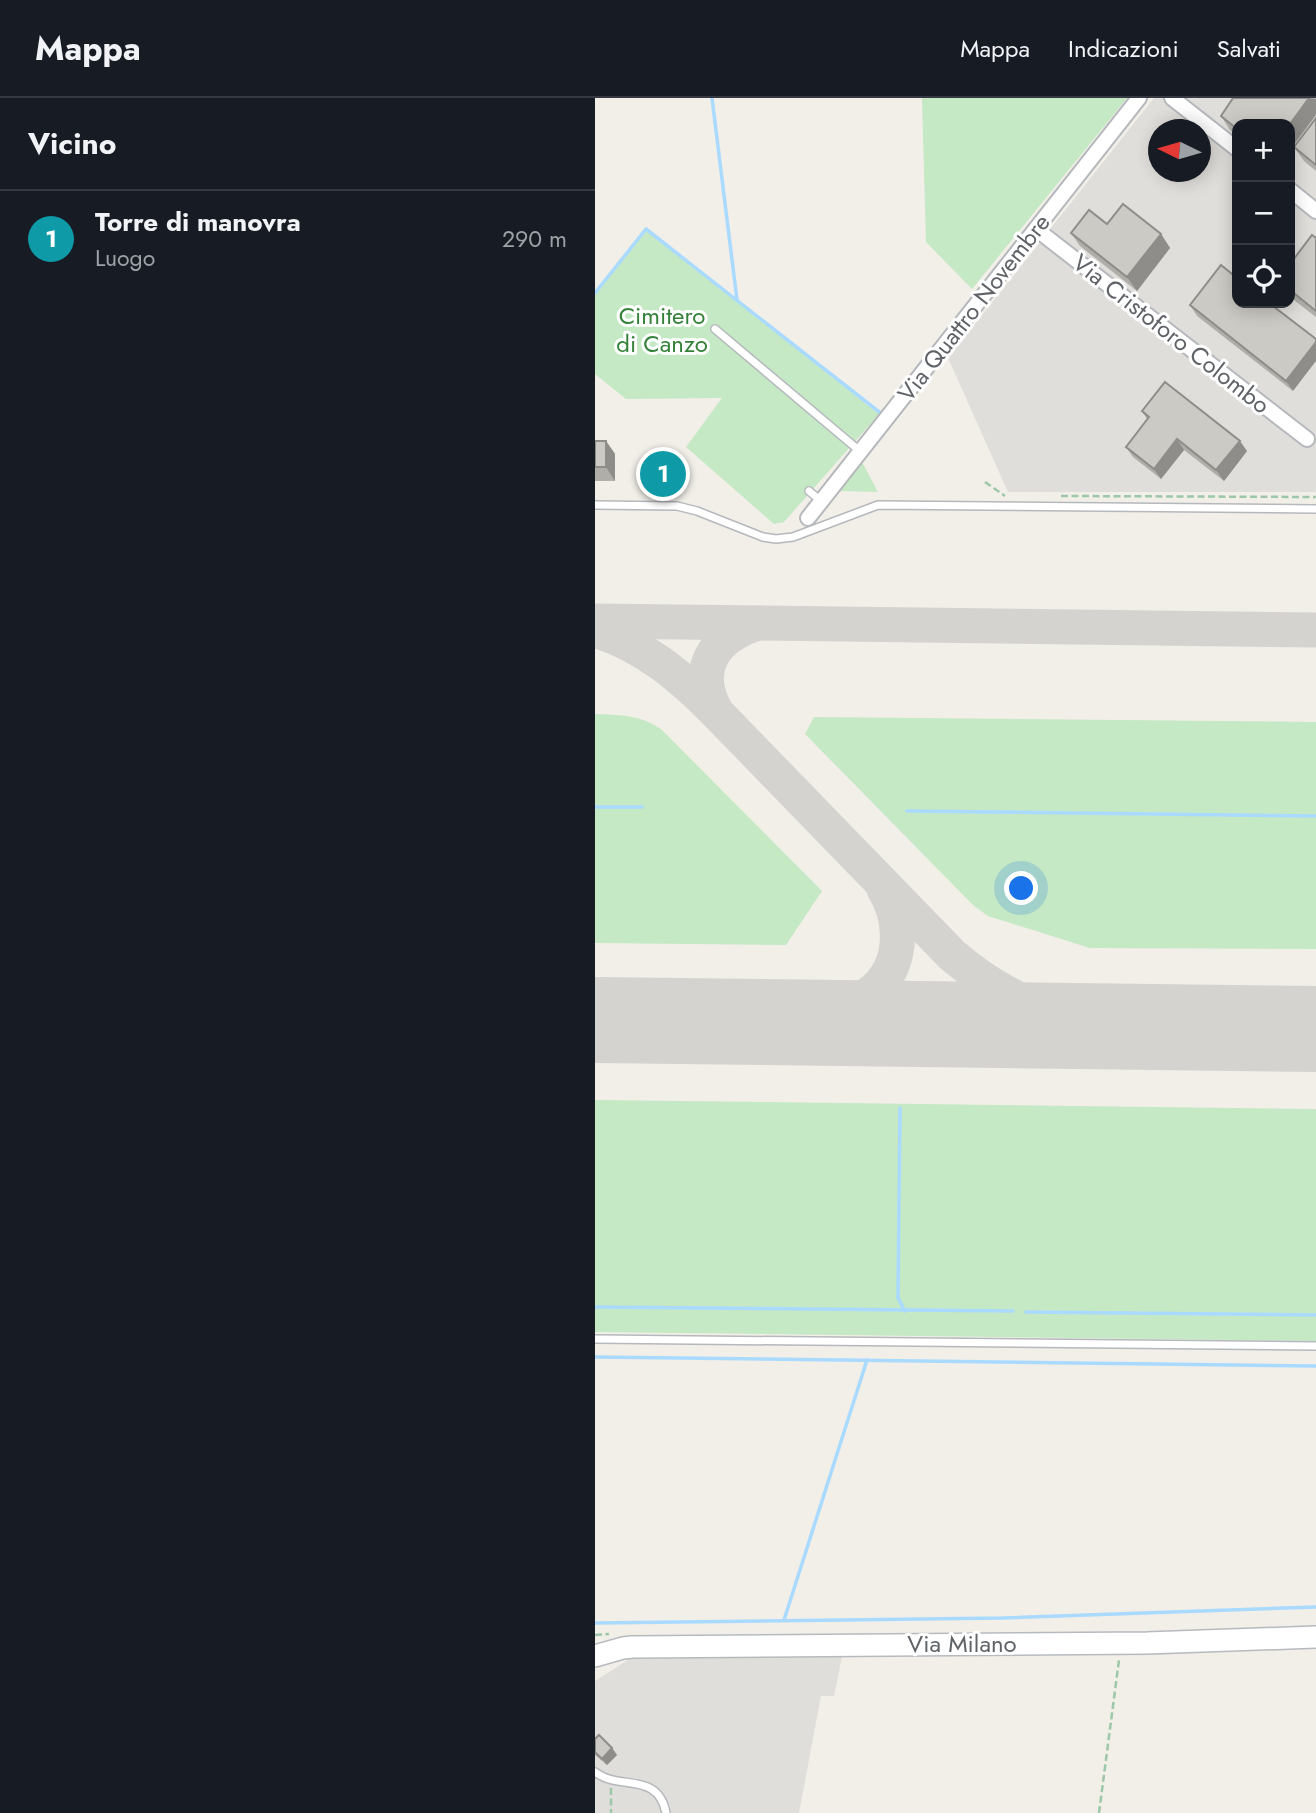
<!DOCTYPE html>
<html lang="it">
<meta charset="utf-8">
<style>
:root{--surface:#171b24;--page:#242831;--text:#f1f3f6;--muted:#9ea1a6;--line:#363941;--accent:#ea4335}
body{margin:0;font-family:Jost,sans-serif;background:var(--page);color:var(--text)}
.controls{position:absolute;right:21px;top:21px;display:grid;overflow:hidden;border-radius:14px;box-shadow:0 4px 18px #0003}
.controls button{width:63px;height:63px;display:grid;place-items:center;padding:0;border:0;border-bottom:2px solid var(--line);background:var(--surface);color:var(--text);font:35px sans-serif}
.compass{position:absolute;left:553px;top:21px;width:63px;height:63px;border-radius:50%;background:var(--surface);box-shadow:0 4px 18px #0003;rotate:275deg}
.you{position:absolute;left:427px;top:791px;width:24px;height:24px;margin:-18px;border:5px solid #fff;border-radius:50%;background:#1a73e8;box-shadow:0 0 0 10px #1a73e833}
.badge{display:grid;place-items:center;width:46px;height:46px;border-radius:50%;background:var(--accent);color:#fff;font-size:23px;font-weight:700}
.pin{position:absolute;translate:-50% -50%;border:4px solid #fff;box-shadow:0 2px 7px #0006}
.list{margin:0;padding:0;list-style:none}
h2{display:flex;justify-content:space-between;align-items:center;height:91px;margin:0;padding:0 28px;font-size:30px}
h2 small{font-size:23px;font-weight:400;color:var(--muted)}
.list li{display:grid;grid-template-columns:46px 1fr auto;gap:21px;align-items:center;box-sizing:border-box;height:98px;padding:0 28px;border-top:2px solid var(--line)}
.list b{display:block;font-size:26px;white-space:nowrap}
.list p{margin:0;font-size:23px;white-space:nowrap;color:var(--muted)}
.list em{font-size:23px;font-style:normal;color:var(--muted)}
.icon{flex:none;width:38px;height:38px;fill:none;stroke:currentColor;stroke-width:2;stroke-linecap:round;stroke-linejoin:round}
.map{position:relative;flex:none;width:721px;height:1715px;overflow:hidden}
header{display:flex;align-items:center;gap:42px;box-sizing:border-box;height:98px;padding:0 35px;background:var(--surface);border-bottom:2px solid var(--line)}
header strong{font-size:33px}
nav{display:flex;gap:38px;margin-inline-start:auto;font-size:24px}
main{display:flex}
aside{flex:1;background:var(--surface)}
.map>svg:first-child{display:block}
.industrial{fill:#e0deda;fill-rule:evenodd}
.green{fill:#c5e8c5}
.lines{fill:none;stroke-linecap:round;stroke-linejoin:round}
.stream{stroke:#aadaff;stroke-width:3.5}
.taxiway{stroke:#d4d3d0;stroke-width:35}
.runway{stroke:#d4d3d0;stroke-width:86}
.lane-casing{stroke:#b5b8bc;stroke-width:10}
.street-casing{stroke:#b5b8bc;stroke-width:18}
.secondary-casing{stroke:#b6babf;stroke-width:24}
.path{stroke:#9cc7a9;stroke-width:2.5;stroke-dasharray:7 3.5;stroke-linecap:butt}
.lane{stroke:#fff;stroke-width:7}
.street{stroke:#fff;stroke-width:14}
.secondary{stroke:#fff;stroke-width:21}
.wall{fill:#afaea9}
.shaded-wall{fill:#8f8d8a}
.building{fill:#cccac5;stroke:#8f8d8a;stroke-width:2}
.labels{text-anchor:middle;stroke-width:6;stroke-linejoin:round;paint-order:stroke}
.street-label{font-size:24px;fill:#5f6368;stroke:#fff}
.park-label{font-size:24px;fill:#348238;stroke:#fff}
</style>
<header>
<strong>Mappa</strong>
<nav><a>Mappa</a><a>Indicazioni</a><a>Salvati</a></nav>
</header>
<main>
<aside>
<h2>Vicino<small></small></h2>
<ul class="list">
<li><span class="badge" style="background:#0f9aa8">1</span><div><b>Torre di manovra</b><p>Luogo</p></div><em>290 m</em></li>
</ul>
</aside>
<div class="map">
<svg width="721" height="1715" viewBox="0 0 721 1715">
<rect width="100%" height="100%" fill="#f1efe8"/>
<!-- industrial -->
<g class="industrial">
<path d="M559,0H721V394H413L353,260ZM642,26H695V205H642ZM564,32H606V74H564Z"/>
<path d="M72,1559H247L239,1598H226L204,1715H0V1583L36,1560Z"/>
</g>
<!-- green -->
<g class="green">
<path d="M327,0H532L377,191L331,144Z"/>
<path d="M51,132L284,316L189,424L179,426L91,349L127,300L31,301L0,276V197Z"/>
<path d="M267,364L283,394L245,393Z"/>
<path d="M0,616C25,617 47,617 67,632L227,793L191,847L0,845Z"/>
<path d="M219,619L721,624V851L495,850L393,818L378,807L210,636Z"/>
<path d="M0,1002L721,1011V1243L0,1234Z"/>
</g>
<g class="lines">
<!-- stream -->
<g class="stream">
<path d="M117,0L142,202"/>
<path d="M0,195L51,131L288,317"/>
<path d="M0,709H47"/>
<path d="M312,713L721,718"/>
<path d="M305,1010L303,1200L310,1213"/>
<path d="M0,1209L418,1213"/>
<path d="M431,1214L721,1217"/>
<path d="M0,1259L721,1268"/>
<path d="M189,1522L272,1262"/>
<path d="M0,1525L407,1520L721,1509"/>
</g>
<!-- taxiway -->
<g class="taxiway">
<path d="M0,523L721,532"/>
<path d="M163,525C118,539 97,572 122,615L357,857C407,900 446,913 509,929"/>
<path d="M0,532C49,547 85,578 120,613"/>
<path d="M198,925C242,914 297,901 302,847C304,826 300,809 289,791"/>
</g>
<!-- runway -->
<path class="runway" d="M0,922L721,931"/>
<defs>
<g id="lane">
<path d="M120,231L266,354"/>
<path d="M214,393L226,403"/>
<path d="M0,407L82,408L102,413L168,439L181,441L198,439L283,407L721,411"/>
<path d="M0,1241L721,1248"/>
<path d="M0,1674C24,1693 63,1673 71,1715"/>
</g>
<g id="street">
<path d="M577,0L642,51"/>
<path d="M695,92L721,113"/>
<path d="M441,131L712,341"/>
<path d="M213,420L544,0"/>
</g>
<path id="secondary" d="M0,1558L28,1550L37,1549L552,1545L721,1539"/>
</defs>
<!-- lane casing -->
<use href="#lane" class="lane-casing"/>
<!-- street casing -->
<use href="#street" class="street-casing"/>
<!-- secondary casing -->
<use href="#secondary" class="secondary-casing"/>
<!-- path -->
<g class="path">
<path d="M390,384L410,398"/>
<path d="M466,398L721,399"/>
<path d="M0,1537L14,1536"/>
<path d="M16,1690V1715"/>
<path d="M504,1715L524,1562"/>
</g>
<!-- lane -->
<use href="#lane" class="lane"/>
<!-- street -->
<use href="#street" class="street"/>
<!-- secondary -->
<use href="#secondary" class="secondary"/>
</g>
<!-- wall -->
<g class="wall">
<path d="M638,0H720L721,1L642,26V37L635,32L626,18Z"/>
<path d="M721,20V73L709,63L699,49Z"/>
<path d="M512,126L566,136L575,150L542,193L485,148L476,135Z"/>
<path d="M721,140V219L695,199V166Z"/>
<path d="M626,167L698,293L602,218L595,207Z"/>
<path d="M547,313L652,353L629,383L589,352L566,381L538,359L531,349L552,321Z"/>
<path d="M0,343H11L20,356V383H0Z"/>
<path d="M71,372L72,384H63L61,380Z"/>
<path d="M0,1641L17,1650L22,1657L12,1667L0,1657Z"/>
</g>
<!-- shaded-wall -->
<g class="shaded-wall">
<path d="M714,0L721,1V17L695,52V26Z"/>
<path d="M566,136L575,150L542,193L532,179Z"/>
<path d="M721,244V263L698,293L691,283Z"/>
<path d="M582,341L589,352L566,381L559,371Z"/>
<path d="M11,343L20,356V383L11,369Z"/>
<path d="M645,343L652,353L629,383L621,372Z"/>
<path d="M69,369L71,372L72,384L70,381Z"/>
<path d="M17,1650L22,1657L12,1667L7,1661Z"/>
</g>
<!-- building -->
<g class="building">
<path d="M638,0H714L695,26H642V31L626,18Z"/>
<path d="M721,20V67L699,49Z"/>
<path d="M528,106L566,136L532,179L476,135L494,112L512,126Z"/>
<path d="M717,137L721,140V213L695,192V166Z"/>
<path d="M626,167L642,180V205H674L721,241V244L691,283L595,207Z"/>
<path d="M570,284L645,343L621,372L582,341L559,371L531,349L554,319L547,313Z"/>
<rect x="0" y="343" width="11" height="26"/>
<path d="M63,368L69,369L70,381L61,380Z"/>
<path d="M4,1637L17,1650L7,1661L0,1654V1641Z"/>
</g>
<g class="labels">
<!-- street labels -->
<g class="street-label">
<text transform="translate(379 210) rotate(-52)" y="8">Via Quattro Novembre</text>
<text transform="translate(576 236) rotate(38)" y="8">Via Cristoforo Colombo</text>
<text x="367" y="1554">Via Milano</text>
</g>
<!-- park labels -->
<g class="park-label">
<text x="67" y="226">Cimitero<tspan x="67" dy="28">di Canzo</tspan></text>
</g>
</g>
</svg>
<div class="controls">
<button>+</button>
<button>−</button>
<button><svg class="icon" aria-label="locate" viewBox="0 0 24 24"><circle cx="12" cy="12" r="6"/><path d="M12 2v4M12 18v4M2 12h4M18 12h4"/></svg></button>
</div>
<svg class="compass" viewBox="-18 -18 36 36"><path d="M0-13l5 13h-10z" fill="#e53935"/><path d="M0 13l5-13h-10z" fill="#9ea1a6"/></svg>
<div class="you"></div>
<div class="pin badge" style="left:68px;top:376px;background:#0f9aa8">1</div>
</div>
</main>
